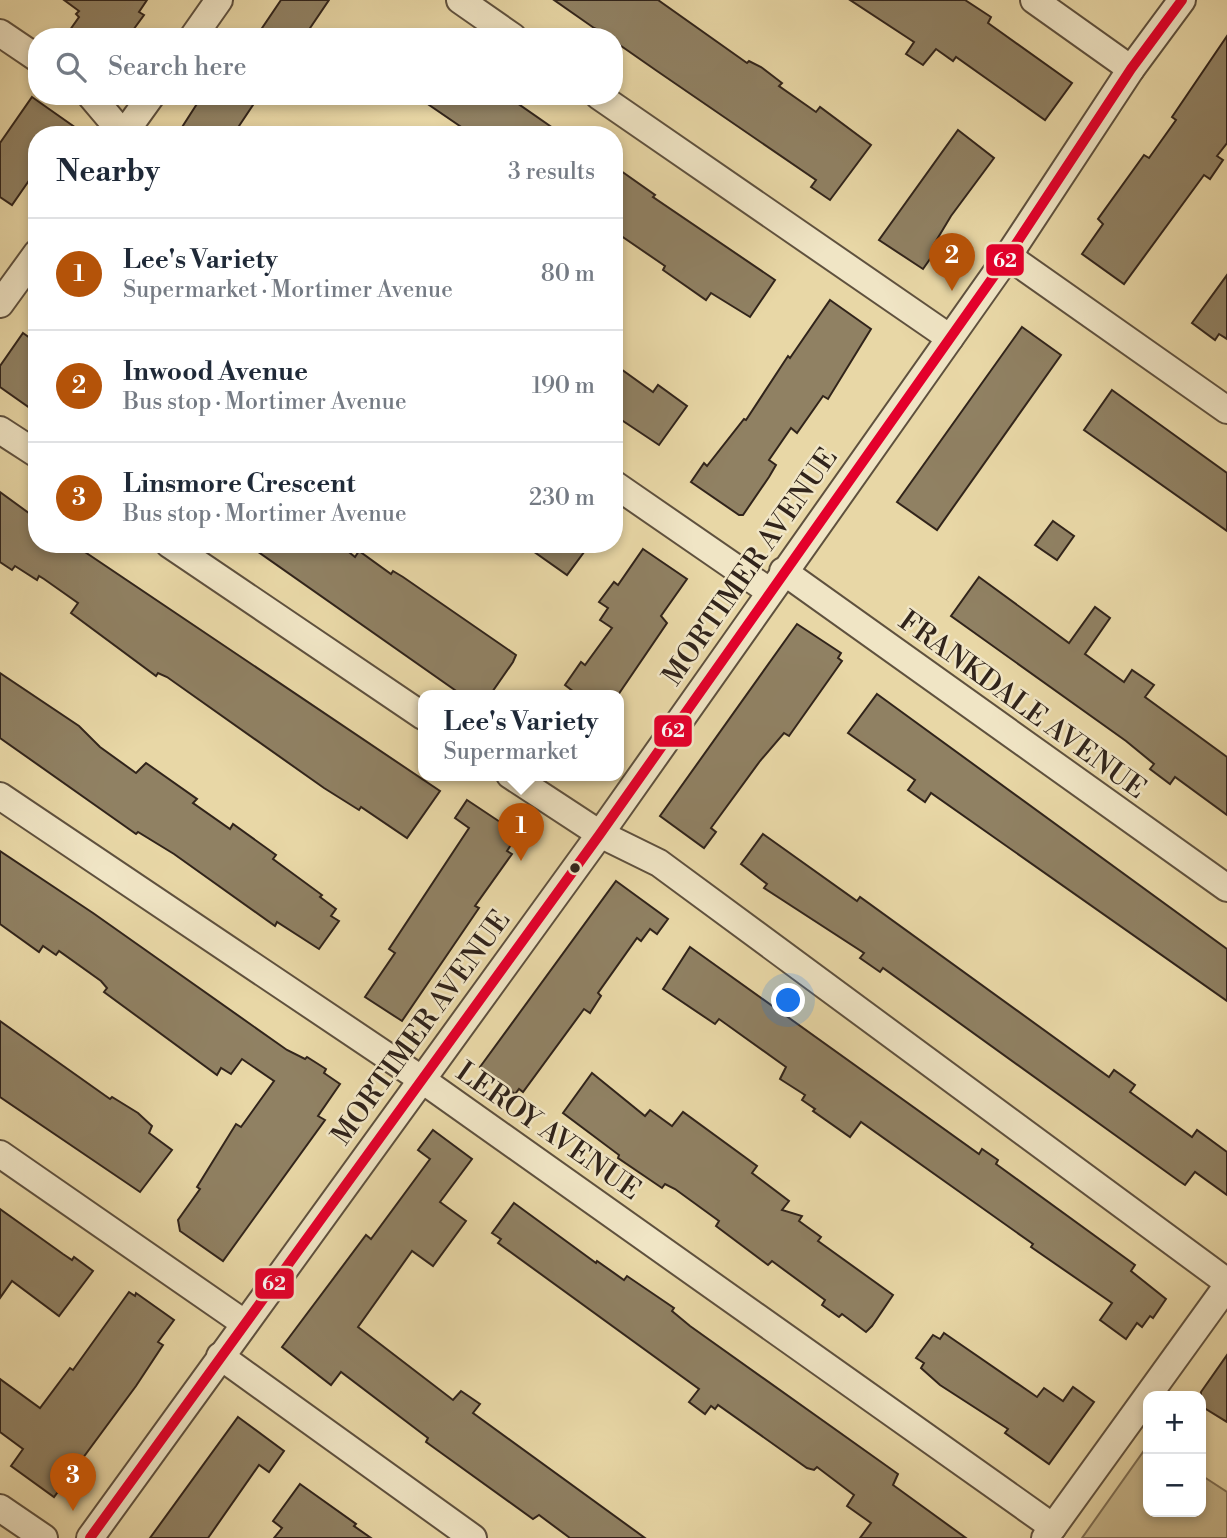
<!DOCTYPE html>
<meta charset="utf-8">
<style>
:root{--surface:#fff;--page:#f6f6f7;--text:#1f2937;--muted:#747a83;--line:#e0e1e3;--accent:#b45309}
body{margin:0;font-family:"Libre Bodoni",serif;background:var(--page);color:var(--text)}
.controls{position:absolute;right:21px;bottom:21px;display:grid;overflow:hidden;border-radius:14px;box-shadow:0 4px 10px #0003}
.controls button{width:63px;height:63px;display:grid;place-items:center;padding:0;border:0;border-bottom:2px solid var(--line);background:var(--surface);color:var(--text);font:35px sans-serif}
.you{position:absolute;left:789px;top:1001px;width:24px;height:24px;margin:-18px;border:5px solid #fff;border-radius:50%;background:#1a73e8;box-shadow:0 0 0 10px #1a73e833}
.badge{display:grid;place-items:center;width:46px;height:46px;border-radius:50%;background:var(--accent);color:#fff;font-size:23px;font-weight:700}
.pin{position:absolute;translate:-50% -58px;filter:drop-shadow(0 2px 4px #0008)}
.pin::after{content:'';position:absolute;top:37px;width:24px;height:21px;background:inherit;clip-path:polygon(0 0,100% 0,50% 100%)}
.popup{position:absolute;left:418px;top:690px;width:206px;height:91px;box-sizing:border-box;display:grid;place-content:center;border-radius:14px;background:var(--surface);filter:drop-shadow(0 2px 5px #0005);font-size:23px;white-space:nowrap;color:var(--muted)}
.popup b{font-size:26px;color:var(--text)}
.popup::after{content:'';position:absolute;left:50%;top:100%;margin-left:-14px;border:14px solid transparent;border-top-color:var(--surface)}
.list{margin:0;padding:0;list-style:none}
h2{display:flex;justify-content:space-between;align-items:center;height:91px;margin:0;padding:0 28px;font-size:30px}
h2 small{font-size:23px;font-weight:400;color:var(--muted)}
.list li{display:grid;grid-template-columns:46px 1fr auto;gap:21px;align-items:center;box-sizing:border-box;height:112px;padding:0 28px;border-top:2px solid var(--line)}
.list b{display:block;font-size:26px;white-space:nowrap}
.list p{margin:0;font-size:23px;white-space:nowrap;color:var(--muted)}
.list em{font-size:23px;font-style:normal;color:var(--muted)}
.icon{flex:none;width:38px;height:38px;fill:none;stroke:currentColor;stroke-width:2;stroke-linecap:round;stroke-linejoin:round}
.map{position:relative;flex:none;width:1227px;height:1538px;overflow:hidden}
.search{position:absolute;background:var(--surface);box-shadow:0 4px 10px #0003;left:28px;top:28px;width:595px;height:77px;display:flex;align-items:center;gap:18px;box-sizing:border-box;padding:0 24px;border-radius:28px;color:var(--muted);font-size:26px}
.panel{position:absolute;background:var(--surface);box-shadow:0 4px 10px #0003;left:28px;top:126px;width:595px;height:427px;border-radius:28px}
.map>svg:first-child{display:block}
.green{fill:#c9b98e;stroke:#7d6e54;stroke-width:2}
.building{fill:#908163;stroke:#31241b;stroke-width:2}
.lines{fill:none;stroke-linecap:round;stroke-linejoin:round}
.minor-casing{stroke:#5f513e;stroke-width:30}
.minor{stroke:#f0e5c5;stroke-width:26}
.bus-1-casing{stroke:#f0e5c5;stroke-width:16}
.bus-1{stroke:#e4002b;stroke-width:10}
.bus-dot{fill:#31241b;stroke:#f0e5c5;stroke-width:2.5}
.labels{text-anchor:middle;stroke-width:5;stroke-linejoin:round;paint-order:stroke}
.street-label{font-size:28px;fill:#31241b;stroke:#f0e5c5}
.line-badge{stroke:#f0e5c5;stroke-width:2.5}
.badge-label{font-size:19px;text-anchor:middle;font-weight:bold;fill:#fff}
</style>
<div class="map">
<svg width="1227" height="1538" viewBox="0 0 1227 1538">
<rect width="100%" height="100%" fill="#e8d7a6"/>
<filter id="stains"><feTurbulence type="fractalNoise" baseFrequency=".00286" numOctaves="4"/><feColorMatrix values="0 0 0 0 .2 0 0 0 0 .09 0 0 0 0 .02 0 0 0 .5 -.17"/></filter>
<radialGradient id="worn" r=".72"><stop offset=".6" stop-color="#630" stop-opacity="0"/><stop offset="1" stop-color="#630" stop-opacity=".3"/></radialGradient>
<!-- green -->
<path class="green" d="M1148,1445V1512H1201V1475L1227,1492V1538H1082Z"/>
<!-- building -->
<g class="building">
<path d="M64,0H147L139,12L144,15L128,37H65L79,17L76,14L79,11Z"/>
<path d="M281,0H329L304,37H256Z"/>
<path d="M554,0H658L747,63L749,61L761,67L782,83L779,86L816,112L820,107L871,145L830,200L811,187L816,180L657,71L614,41V37L594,28Z"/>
<path d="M850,0H965L991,17L988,23L1072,83L1045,120L956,57L953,61L936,49L923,65L906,54L914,42Z"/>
<path d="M1227,36V143L1217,156L1223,160L1210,179L1204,175L1124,284L1082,254L1103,224L1098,219L1144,155L1149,158L1176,120L1172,117Z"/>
<path d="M202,96H259L233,135H177Z"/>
<path d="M416,96H507L563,135H473Z"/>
<path d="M32,97L86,135H37V169L12,205L0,197V143Z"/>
<path d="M958,130L994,158L951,216L933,246L937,249L923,269L879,240Z"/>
<path d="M614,166L655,195L653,197L775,280L750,317L711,293L706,300L663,270L665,266L614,231Z"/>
<path d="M1227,275V339L1219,334L1215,340L1192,323Z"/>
<path d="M830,300L871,329L828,399L823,396L797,433L791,428L769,460L776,465L769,477L743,515H739L691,482L704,463L707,466L744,419L746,420L788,356L790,358Z"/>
<path d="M1022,327L1061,355L937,530L897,502Z"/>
<path d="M23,333L37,343V413L0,387V366Z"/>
<path d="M614,364L653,392L658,385L687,406L659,445L614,415Z"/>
<path d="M1112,390L1227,473V531L1084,430Z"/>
<path d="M0,492L37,519V544H73L440,791L407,838L361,807L359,810L324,788L167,677L158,673L156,676L71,613L78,603L44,579L39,576L37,580L15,566L12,570L0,562Z"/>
<path d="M1053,521L1074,536L1057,560L1035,545Z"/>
<path d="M247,544H339L355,557L359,551L391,574L393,571L403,577L516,655L513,662L490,695H462Z"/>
<path d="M523,544H590L567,575Z"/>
<path d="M643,549L687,579L661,616L667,623L618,695H578L565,685L581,662L585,665L612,628L600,620L608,608L599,602L614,582L618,585Z"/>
<path d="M979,577L1069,643L1095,607L1110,618L1085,654L1124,682L1132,670L1154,685L1145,697L1227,757V815L1175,777L1170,784L1150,769L1154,764L1126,741L951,616Z"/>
<path d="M797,624L841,653L838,658L842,661L789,736L784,733L760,761L711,828L716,832L704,848L660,816Z"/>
<path d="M0,673L79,726L100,747L136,773L146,763L197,799L193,803L230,829L233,824L276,855L273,859L322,895L320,897L336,909L331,916L339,921L319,949L277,922L275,926L174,854L138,832L136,834L0,738Z"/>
<path d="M877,694L1227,949V1001L931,793L925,802L908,790L915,780L848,733Z"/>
<path d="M467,800L518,834L507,851L512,854L475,906L479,908L402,1021L365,997L395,953L389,949L469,828L455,818Z"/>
<path d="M763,834L857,901L860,897L1109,1077L1114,1070L1135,1085L1130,1092L1192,1137L1197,1130L1227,1152V1195L1195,1172L1185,1185L1179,1181L883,968L880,972L860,958L864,953L764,888L767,884L741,864Z"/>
<path d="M0,851L93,913L287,1050L305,1059L307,1057L326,1069L324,1073L340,1084L318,1116L325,1120L223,1261L180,1231L178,1220L200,1189L197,1187L236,1124L241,1127L274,1081L242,1059L231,1074L221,1068L217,1075L104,992L107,988L101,981L59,951L56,955L43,946L39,952L0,924Z"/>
<path d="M616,881L668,919L657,934L650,929L641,941L637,938L598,993L601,996L590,1013L584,1009L523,1092L519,1089L515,1094L480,1067Z"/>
<path d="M690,947L979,1154L982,1149L998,1160L996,1164L1135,1265L1131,1271L1166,1299L1153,1318L1150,1316L1142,1327L1137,1323L1126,1339L1100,1320L1112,1303L1031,1247L1033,1244L861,1122L850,1137L813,1111L815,1109L802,1100L805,1095L780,1079L786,1067L719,1019L715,1024L663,989Z"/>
<path d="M0,1021L110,1099L112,1097L138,1113L152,1126L149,1133L172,1150L140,1192L0,1097Z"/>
<path d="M592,1073L645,1116L650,1110L672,1126L683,1112L757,1166L752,1173L789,1201L782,1210L802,1216L799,1221L821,1237L818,1241L893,1295L872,1326L866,1332L842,1314L839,1317L822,1305L825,1300L772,1261L768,1265L716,1226L719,1221L675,1189L665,1184L662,1188L618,1158L619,1155L563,1113Z"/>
<path d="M433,1130L472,1159L440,1202L466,1221L433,1266L412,1251L358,1327L453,1400L461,1391L480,1404L473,1413L645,1538H570L539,1515L533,1519L426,1442L428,1438L341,1372L331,1385L282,1347L366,1235L371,1239L430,1159L418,1150Z"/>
<path d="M514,1203L596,1263L597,1261L624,1280L627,1276L674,1308L672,1311L690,1326L898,1474L893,1485L966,1538H860L871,1523L847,1506L854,1495L817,1467L814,1470L807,1468L718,1405L715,1409L711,1406L705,1414L689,1402L699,1389L498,1243L501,1239L492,1233Z"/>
<path d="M0,1209L63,1254L72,1260L74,1257L93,1271L59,1316L12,1281L0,1298Z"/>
<path d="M129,1292L135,1296L136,1293L174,1320L158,1342L163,1345L136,1386L54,1497L11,1466L23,1449L0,1432V1379L40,1408L70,1368L73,1370Z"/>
<path d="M944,1333L1037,1397L1044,1388L1063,1401L1073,1387L1094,1402L1049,1464L1005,1433L1008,1429L940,1385L921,1368L924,1363L916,1358L933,1335L940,1339Z"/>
<path d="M1227,1355V1422L1201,1406V1392Z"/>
<path d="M238,1417L284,1451L269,1472L259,1465L208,1538H150Z"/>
<path d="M300,1484L356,1524L354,1526L371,1538H274L282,1528L273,1521Z"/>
</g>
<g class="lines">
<defs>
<g id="minor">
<path d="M460,0L513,37"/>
<path d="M1034,0L1131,69"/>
<path d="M0,33L37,58"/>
<path d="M193,37L219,0"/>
<path d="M91,96L124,135"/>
<path d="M599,96L950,338"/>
<path d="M123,135L151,96"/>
<path d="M1008,256L1227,410"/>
<path d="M0,304L37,253"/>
<path d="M0,430L37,454"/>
<path d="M614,484L769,591"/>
<path d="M169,544L423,716"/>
<path d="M783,571L1227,888"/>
<path d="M510,775L600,834L659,863L1227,1282"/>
<path d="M0,796L421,1079L1053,1527"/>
<path d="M0,1154L244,1323"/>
<path d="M220,1356L473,1538"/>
<path d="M0,1508L44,1538"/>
<path d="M90,1538L600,834L1008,256L1131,69L1182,0"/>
<path d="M1045,1538L1227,1286"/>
</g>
</defs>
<!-- minor casing -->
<use href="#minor" class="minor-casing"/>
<!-- minor -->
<use href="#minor" class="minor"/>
<defs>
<path id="bus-1" d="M90,1538L600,834L1008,256L1131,69L1182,0"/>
</defs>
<!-- bus-1 casing -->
<use href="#bus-1" class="bus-1-casing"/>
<!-- bus-1 -->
<use href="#bus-1" class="bus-1"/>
</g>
<!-- markers -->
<circle class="bus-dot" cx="575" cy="868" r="6"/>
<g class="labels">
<!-- street labels -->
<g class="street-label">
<text transform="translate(749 566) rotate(-55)" y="10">MORTIMER AVENUE</text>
<text transform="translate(1023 704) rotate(36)" y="10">FRANKDALE AVENUE</text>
<text transform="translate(420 1027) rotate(-54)" y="10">MORTIMER AVENUE</text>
<text transform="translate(549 1130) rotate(35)" y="10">LEROY AVENUE</text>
</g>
</g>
<g class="line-badge">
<rect x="985" y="243" width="40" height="34" rx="7" fill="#e4002b"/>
<rect x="653" y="714" width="40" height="34" rx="7" fill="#e4002b"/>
<rect x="254" y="1267" width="41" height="33" rx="7" fill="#e4002b"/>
</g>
<g class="badge-label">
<text x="1005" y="267">62</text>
<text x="673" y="737">62</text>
<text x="274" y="1290">62</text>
</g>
<rect width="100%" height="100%" filter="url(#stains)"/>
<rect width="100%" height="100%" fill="url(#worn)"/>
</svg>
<div class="controls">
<button>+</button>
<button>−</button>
</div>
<div class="you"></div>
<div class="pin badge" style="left:521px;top:861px">1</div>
<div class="popup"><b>Lee's Variety</b>Supermarket</div>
<div class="pin badge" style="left:952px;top:291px">2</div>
<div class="pin badge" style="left:73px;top:1511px">3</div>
<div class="search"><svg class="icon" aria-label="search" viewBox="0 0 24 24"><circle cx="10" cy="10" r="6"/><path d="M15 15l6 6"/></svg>Search here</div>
<section class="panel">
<h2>Nearby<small>3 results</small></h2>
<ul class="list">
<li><span class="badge">1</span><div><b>Lee's Variety</b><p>Supermarket · Mortimer Avenue</p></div><em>80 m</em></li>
<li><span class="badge">2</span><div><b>Inwood Avenue</b><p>Bus stop · Mortimer Avenue</p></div><em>190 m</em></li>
<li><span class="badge">3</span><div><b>Linsmore Crescent</b><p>Bus stop · Mortimer Avenue</p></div><em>230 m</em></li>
</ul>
</section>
</div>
